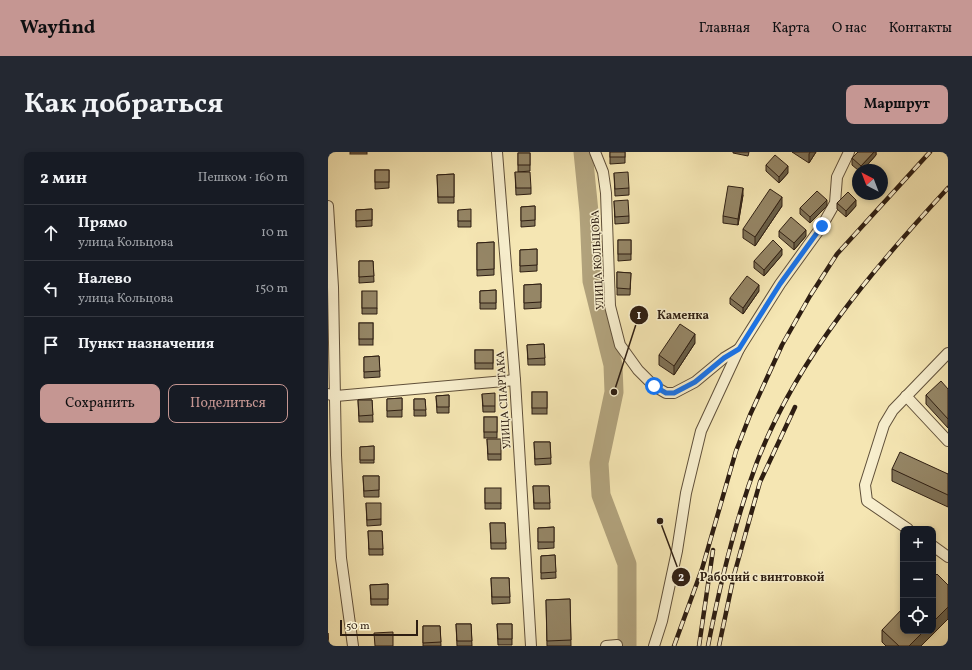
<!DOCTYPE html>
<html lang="ru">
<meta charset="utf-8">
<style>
:root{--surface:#171b24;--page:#242831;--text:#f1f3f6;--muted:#9ea1a6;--line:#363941;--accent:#c59692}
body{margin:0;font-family:Vollkorn,serif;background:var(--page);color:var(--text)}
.controls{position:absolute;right:12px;bottom:12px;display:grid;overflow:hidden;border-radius:8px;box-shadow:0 2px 6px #0003}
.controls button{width:36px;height:36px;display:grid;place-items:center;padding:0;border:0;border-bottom:1px solid var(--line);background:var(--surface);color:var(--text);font:20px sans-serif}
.compass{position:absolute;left:524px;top:12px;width:36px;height:36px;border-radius:50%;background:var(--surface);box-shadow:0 2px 6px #0003;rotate:318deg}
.scale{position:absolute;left:12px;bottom:10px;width:78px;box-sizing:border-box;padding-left:4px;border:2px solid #2e1e12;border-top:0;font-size:11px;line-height:14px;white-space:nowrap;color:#2e1e12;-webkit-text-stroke:3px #f8efce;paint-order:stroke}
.stop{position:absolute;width:12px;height:12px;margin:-9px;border:3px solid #1a73e8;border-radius:50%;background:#fff}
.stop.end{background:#1a73e8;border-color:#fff;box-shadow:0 1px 4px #0008}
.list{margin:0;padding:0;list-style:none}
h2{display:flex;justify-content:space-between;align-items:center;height:52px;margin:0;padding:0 16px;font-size:17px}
h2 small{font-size:13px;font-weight:400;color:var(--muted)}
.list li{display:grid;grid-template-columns:26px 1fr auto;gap:12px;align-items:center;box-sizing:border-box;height:56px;padding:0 16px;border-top:1px solid var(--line)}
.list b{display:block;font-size:15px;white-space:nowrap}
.list p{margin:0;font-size:13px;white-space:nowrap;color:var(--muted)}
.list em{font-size:13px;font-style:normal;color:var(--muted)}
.actions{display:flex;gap:8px;padding:12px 16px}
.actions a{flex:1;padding:9px 0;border:1px solid var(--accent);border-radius:8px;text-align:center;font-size:14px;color:var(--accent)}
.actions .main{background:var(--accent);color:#111}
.icon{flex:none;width:22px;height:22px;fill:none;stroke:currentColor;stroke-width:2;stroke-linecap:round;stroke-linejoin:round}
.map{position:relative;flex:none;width:620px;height:494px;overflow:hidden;border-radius:8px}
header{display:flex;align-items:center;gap:24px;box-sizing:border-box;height:56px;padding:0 20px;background:var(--accent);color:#111}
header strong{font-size:19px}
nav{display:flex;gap:22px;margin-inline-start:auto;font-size:14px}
.intro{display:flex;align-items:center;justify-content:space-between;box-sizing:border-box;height:96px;padding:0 24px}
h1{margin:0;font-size:28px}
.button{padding:10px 18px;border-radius:8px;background:var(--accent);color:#111;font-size:14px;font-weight:700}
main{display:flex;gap:24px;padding:0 24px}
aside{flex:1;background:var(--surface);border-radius:8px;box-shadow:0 2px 6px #0003}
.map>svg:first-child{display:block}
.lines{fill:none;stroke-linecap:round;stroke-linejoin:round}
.river{stroke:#b1a27c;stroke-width:19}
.minor-casing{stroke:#60503a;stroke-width:12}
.minor{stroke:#f8efce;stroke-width:10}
.rail-casing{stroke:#2e1e12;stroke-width:4.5}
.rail{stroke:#f8efce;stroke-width:3;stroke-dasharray:9;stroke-linecap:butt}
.wall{fill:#807358;stroke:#2e1e12}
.shaded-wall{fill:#685e47;stroke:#2e1e12}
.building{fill:#958666;stroke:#2e1e12}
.route{stroke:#1a73e8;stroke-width:5}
.labels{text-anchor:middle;stroke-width:3;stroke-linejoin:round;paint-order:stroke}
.street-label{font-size:11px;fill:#2e1e12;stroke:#f8efce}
.leader{fill:none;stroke:#2e1e12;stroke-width:1.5}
.callout-dot{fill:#2e1e12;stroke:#f8efce;stroke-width:1.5}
.mark-label{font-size:12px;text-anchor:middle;font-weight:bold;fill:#fff}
.callout-label{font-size:12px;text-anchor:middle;font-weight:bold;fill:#2e1e12;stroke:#f8efce;stroke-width:3;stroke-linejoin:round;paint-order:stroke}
</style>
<header>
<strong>Wayfind</strong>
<nav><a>Главная</a><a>Карта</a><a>О нас</a><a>Контакты</a></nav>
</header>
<div class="intro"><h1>Как добраться</h1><a class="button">Маршрут</a></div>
<main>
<aside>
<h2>2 мин<small>Пешком · 160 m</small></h2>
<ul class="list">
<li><svg class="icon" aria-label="ahead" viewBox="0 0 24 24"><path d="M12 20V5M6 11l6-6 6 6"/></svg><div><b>Прямо</b><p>улица Кольцова</p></div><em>10 m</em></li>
<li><svg class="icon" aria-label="left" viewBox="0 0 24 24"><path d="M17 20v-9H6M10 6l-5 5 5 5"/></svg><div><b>Налево</b><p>улица Кольцова</p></div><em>150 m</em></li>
<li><svg class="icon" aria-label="arrive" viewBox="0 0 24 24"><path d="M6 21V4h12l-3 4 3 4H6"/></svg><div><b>Пункт назначения</b></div></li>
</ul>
<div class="actions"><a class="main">Сохранить</a><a>Поделиться</a></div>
</aside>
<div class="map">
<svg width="620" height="494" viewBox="0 0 620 494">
<rect width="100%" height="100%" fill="#f5e6b3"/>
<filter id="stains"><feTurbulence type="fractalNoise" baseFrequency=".005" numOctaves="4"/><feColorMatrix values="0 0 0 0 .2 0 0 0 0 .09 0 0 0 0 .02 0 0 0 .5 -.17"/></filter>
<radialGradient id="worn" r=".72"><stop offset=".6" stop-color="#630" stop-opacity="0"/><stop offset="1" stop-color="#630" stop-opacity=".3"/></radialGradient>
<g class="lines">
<!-- river -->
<path class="river" d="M255,0L261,60L264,129L285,213L286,240L271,311L273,343L299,412V494"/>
<defs>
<g id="minor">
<path d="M169,0L187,228L203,494"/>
<path d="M267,0L275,20L278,41L282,154L292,193L310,218L326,234L338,241H346L367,230L396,206L411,197"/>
<path d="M0,54L5,135L8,303L13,406L25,494"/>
<path d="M0,242L8,244L187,228"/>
<path d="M578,244L620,289"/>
<path d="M580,377L539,349L537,333L556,273L565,258L620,201"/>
<path d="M605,394L620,405"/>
<path d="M278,494L289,493"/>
<path d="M326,494L334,469L349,399L358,341L373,279L411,197L452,132L494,74L507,51L509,25L521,0"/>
</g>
</defs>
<!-- minor casing -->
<use href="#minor" class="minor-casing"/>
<!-- minor -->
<use href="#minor" class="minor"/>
<defs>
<g id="rail">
<path d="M346,494L374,417L408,299L422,263L454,193L482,144L509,102L602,0"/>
<path d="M371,494L385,398"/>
<path d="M380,494C392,432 407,369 429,310C469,206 545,117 620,36"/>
<path d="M391,494L406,423L432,330L467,255"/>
</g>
</defs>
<!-- rail casing -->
<use href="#rail" class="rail-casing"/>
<!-- rail -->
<use href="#rail" class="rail"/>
</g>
<!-- wall -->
<g class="wall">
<rect x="22" y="0" width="17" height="2"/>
<path d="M282,0H297V11L282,12Z"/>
<path d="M405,0H421L420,4L405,1Z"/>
<path d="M464,0H488L481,11Z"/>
<path d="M548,0V3L535,18H530L524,13V6Z"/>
<path d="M190,1H202V19L190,20Z"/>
<path d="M438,13L460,21L451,31L438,19Z"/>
<path d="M47,18H61V36L47,37Z"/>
<path d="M187,20L203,36V42L188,43Z"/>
<path d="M286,21L301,36V43L287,44Z"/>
<path d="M126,22V51H110L109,23Z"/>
<path d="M415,43L410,73L395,71V64Z"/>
<path d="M286,49L301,64V71L287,72Z"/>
<path d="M509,51L528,54L518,65L509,57Z"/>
<path d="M207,54V74L193,75V55Z"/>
<path d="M454,54L427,94L415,86V77Z"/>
<path d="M499,54L482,71L472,62V56Z"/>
<path d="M44,57V74L28,75V58Z"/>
<path d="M130,58L143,69V75H130Z"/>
<path d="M451,79L478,84L466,98L451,85Z"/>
<path d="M290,88H303V108L290,109Z"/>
<path d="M166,90V123L149,124V91Z"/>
<path d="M209,97V119L192,120V98Z"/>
<path d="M454,103L436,124L426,116V109Z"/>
<path d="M31,109H45L46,130L31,131Z"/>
<path d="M289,120L303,121L302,143H289Z"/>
<path d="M213,132V156L196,157V133Z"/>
<path d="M168,138V157H152V139Z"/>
<path d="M34,139L49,156V162H34Z"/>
<path d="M431,139L415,162L402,152V146Z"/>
<rect x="31" y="171" width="14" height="22"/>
<path d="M367,191L346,223L331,213V203Z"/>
<path d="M216,192L217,213H200L199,193Z"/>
<rect x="147" y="198" width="18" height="19"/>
<path d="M51,204L52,225L36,226V205Z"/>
<path d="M620,237V276L598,252V243Z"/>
<rect x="204" y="240" width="15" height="22"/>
<path d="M154,242L167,254V260H155Z"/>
<path d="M121,243V261H109L108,244Z"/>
<path d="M74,246V265H59V247Z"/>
<path d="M86,247H97L98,264H86Z"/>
<path d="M30,248H44L45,270H31Z"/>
<rect x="156" y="265" width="13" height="21"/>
<path d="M159,287L173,302V308H160Z"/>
<path d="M206,290H222L223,312L207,313Z"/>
<path d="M46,294V311H32V295Z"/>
<path d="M564,317L620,322V355L564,329Z"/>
<path d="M35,324H51V345H36Z"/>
<path d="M205,334H221L222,357H206Z"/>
<path d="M157,336L173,351V357H157Z"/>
<path d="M38,351L53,367V373L39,374Z"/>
<path d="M162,371H177L178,397H163Z"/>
<path d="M226,375V396L210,397V376Z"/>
<path d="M40,379H54L55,403H41Z"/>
<path d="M227,403L228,426L213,427V404Z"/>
<path d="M163,426H181L182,451L164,452Z"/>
<path d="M60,432V453H43L42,433Z"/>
<path d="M242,447L243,494H219L218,448Z"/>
<path d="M128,472H143L144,494H129Z"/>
<path d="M169,472H184V493H170Z"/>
<path d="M95,474H112L113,494H95Z"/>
<path d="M554,478L593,494H558L554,490Z"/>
</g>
<!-- shaded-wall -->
<g class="shaded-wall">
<path d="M482,0H488L481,11V2Z"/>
<path d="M546,0H548V3L535,18H533V14Z"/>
<path d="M460,14V21L451,31V25Z"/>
<path d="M415,36V43L410,73V67Z"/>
<path d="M454,45V54L427,94V85Z"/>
<path d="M499,48V54L482,71V65Z"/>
<path d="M528,48V54L518,65V59Z"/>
<path d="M478,78V84L466,98V91Z"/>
<path d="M454,97V103L436,124V118Z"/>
<path d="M431,133V139L415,162V156Z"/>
<path d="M367,182V191L346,223V214Z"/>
<path d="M620,455V467L593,494H581L596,479H605V470Z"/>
</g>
<!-- building -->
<g class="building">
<rect x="282" y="0" width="15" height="5"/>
<path d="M530,0H546L533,14L524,6Z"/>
<rect x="190" y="1" width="12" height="12"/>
<path d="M447,3L460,14L451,25L438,13Z"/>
<rect x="47" y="18" width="14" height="12"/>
<path d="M187,20H202L203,36H188Z"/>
<path d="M300,20L301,36L287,37L286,21Z"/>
<path d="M126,22V45H110L109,23Z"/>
<path d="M400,34L415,36L410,67L395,64Z"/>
<path d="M442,37L454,45L427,85L415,77Z"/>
<path d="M489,39L499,48L482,65L472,56Z"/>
<path d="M520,40L528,48L518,59L509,51Z"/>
<path d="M300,48L301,64L287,65L286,49Z"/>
<path d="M207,54V68L193,69V55Z"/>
<path d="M44,57V68L28,69V58Z"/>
<path d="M143,57V69H130V58Z"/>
<path d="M463,65L478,78L466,91L451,79Z"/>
<rect x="290" y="88" width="13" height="14"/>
<path d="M445,88L454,97L436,118L426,109Z"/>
<path d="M166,90V117L149,118V91Z"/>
<path d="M209,97V113L192,114V98Z"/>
<path d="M31,109H45L46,124L31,125Z"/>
<path d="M289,120L303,121L302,137L289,136Z"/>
<path d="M419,124L431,133L415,156L402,146Z"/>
<path d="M213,132V150L196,151V133Z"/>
<path d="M168,138V151H152V139Z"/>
<rect x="34" y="139" width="15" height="17"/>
<rect x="31" y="171" width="14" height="16"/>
<path d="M352,172L367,182L346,214L331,203Z"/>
<path d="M216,192L217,206L200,207L199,193Z"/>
<rect x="147" y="198" width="18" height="13"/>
<path d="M51,204L52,219L36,220V205Z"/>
<path d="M613,229L620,237V267L598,243Z"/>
<rect x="204" y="240" width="15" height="16"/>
<path d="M167,241V254H155L154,242Z"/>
<path d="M121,243V255H109L108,244Z"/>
<path d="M74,246V258L59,259V247Z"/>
<path d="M86,247H97L98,258H86Z"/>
<path d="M30,248H44L45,263L31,264Z"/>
<rect x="156" y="265" width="13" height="15"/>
<path d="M159,287H173V302H160Z"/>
<path d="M206,290H222L223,306L207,307Z"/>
<path d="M46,294V308H32V295Z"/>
<path d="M572,300L620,322V343L564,317Z"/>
<path d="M35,324H51V338L36,339Z"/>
<path d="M205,334H221L222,351H206Z"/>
<rect x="157" y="336" width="16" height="15"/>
<path d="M38,351H53V367L39,368Z"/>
<path d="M162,371H177L178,391H163Z"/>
<path d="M226,375V390H210V376Z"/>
<path d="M40,379H54L55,397H41Z"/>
<path d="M227,403L228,420L213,421V404Z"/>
<path d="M609,422L620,433V455L605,470V426Z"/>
<path d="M163,426H181L182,445H164Z"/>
<path d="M60,432V447H43L42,433Z"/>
<path d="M242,447L243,488L219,489L218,448Z"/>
<path d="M575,456V479H596L581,494H571L554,478Z"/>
<path d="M128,472H143L144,489H129Z"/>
<path d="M169,472H184V487H170Z"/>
<path d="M95,474H112L113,490L95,491Z"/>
<path d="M65,480V494H47L46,481Z"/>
<path d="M0,482V481L1,494H0Z"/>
</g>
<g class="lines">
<!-- route -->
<path class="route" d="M326,234L338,241H346L367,230L396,206L411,197L452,132L494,74"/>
</g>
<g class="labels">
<!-- street labels -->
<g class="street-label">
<text transform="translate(269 108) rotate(-93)" y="4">УЛИЦА КОЛЬЦОВА</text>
<text transform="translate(175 248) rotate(-94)" y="4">УЛИЦА СПАРТАКА</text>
</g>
</g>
<!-- callouts -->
<path class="leader" d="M286 240L311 163M332 369L353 425"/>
<g class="callout-dot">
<circle cx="286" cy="240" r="4"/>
<circle cx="332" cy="369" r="4"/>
<circle cx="311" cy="163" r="10"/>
<circle cx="353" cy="425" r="10"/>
</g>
<g class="mark-label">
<text x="311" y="167">1</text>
<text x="353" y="429">2</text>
</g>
<g class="callout-label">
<text x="355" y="167">Каменка</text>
<text x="434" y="429">Рабочий с винтовкой</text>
</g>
<rect width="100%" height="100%" filter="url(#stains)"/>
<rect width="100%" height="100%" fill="url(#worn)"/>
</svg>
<div class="controls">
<button>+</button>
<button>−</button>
<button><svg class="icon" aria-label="locate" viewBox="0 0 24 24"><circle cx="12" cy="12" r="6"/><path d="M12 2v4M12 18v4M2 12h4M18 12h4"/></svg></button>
</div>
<svg class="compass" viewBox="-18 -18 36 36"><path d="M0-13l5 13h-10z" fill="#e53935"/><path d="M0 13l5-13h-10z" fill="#9ea1a6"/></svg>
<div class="scale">50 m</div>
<div class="stop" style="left:326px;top:234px"></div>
<div class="stop end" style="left:494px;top:74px"></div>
</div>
</main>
